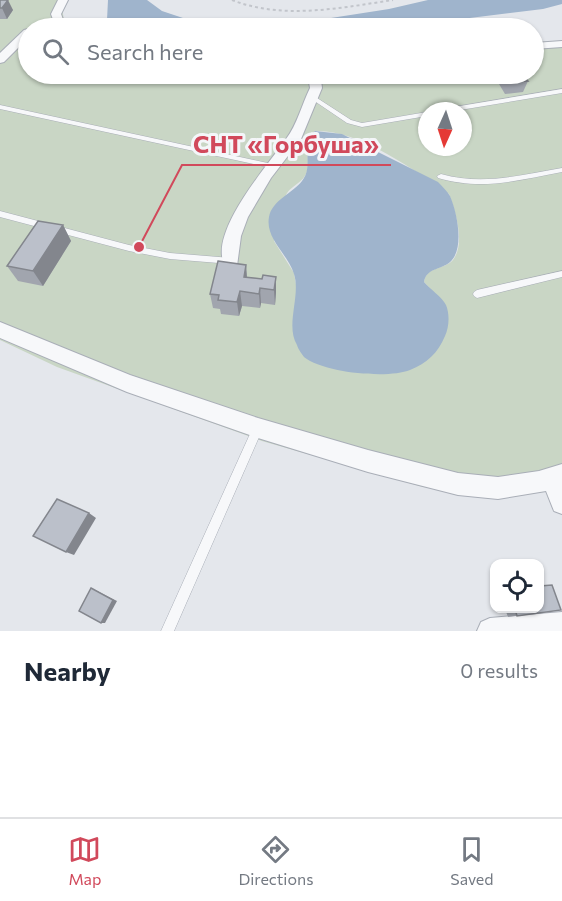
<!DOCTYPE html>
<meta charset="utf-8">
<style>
:root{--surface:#fff;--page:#f6f6f7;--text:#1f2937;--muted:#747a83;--line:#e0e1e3;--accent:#d1495b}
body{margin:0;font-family:Commissioner,sans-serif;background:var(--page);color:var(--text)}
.controls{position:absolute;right:18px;bottom:18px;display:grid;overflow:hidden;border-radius:12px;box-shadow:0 2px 4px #0004}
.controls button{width:54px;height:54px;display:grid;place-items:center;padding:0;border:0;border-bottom:2px solid var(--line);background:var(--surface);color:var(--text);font:30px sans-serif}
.compass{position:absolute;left:418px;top:102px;width:54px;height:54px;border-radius:50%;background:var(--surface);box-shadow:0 2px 4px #0004;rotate:183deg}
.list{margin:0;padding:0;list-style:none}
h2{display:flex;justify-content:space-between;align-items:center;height:78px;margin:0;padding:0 24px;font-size:26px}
h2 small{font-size:20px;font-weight:400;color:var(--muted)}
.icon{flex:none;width:33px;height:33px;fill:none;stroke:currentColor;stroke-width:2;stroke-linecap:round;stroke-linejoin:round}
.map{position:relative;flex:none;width:562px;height:631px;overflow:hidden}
.search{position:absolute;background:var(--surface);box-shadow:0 2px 4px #0004;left:18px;right:18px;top:18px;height:66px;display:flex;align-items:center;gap:15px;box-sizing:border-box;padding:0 21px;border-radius:33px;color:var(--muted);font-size:22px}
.sheet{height:186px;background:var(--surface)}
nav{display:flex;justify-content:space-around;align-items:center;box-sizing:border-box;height:84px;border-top:2px solid var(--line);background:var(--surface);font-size:16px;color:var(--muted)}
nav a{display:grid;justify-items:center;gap:3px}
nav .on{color:var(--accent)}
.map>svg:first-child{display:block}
.green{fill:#c9d6c5;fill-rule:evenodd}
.water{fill:#9fb4cc}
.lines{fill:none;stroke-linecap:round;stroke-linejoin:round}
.service-casing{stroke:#a9aeb7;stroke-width:1}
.minor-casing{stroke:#a9aeb7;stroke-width:2}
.path{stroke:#c2c5cb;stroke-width:2;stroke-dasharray:3 3;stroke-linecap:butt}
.service{fill:#f7f8fa;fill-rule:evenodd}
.minor{fill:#f7f8fa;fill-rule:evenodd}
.wall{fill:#a1a5ae}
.shaded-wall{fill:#83868d}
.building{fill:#bbc0ca;stroke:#83868d;stroke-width:1.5}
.leader{fill:none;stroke:#d1495b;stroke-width:2}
.callout-dot{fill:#d1495b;stroke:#f4f6f9;stroke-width:2}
.callout-label{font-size:24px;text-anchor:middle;font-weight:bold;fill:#d1495b;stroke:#f4f6f9;stroke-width:6;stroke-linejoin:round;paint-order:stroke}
</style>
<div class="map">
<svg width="562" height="631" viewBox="0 0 562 631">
<rect width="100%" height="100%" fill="#e4e7ec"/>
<!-- green -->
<path class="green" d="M0,0H67L62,9L65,25L69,28H28V74H534V43L562,41V485L481,497L423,487L262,441L57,367L0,340ZM427,111H463V147H427ZM315,131C358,129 414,170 449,194C455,211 466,243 453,260C444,270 426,266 424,282L445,305L297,290L294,273L274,241C278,227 280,208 286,195C291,185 304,183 307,171C311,156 301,143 315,131Z"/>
<!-- water -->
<g class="water">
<path d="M108,0H147L162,11L189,20L246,23L331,18L389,9L428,0H562V4L543,9L389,28H115L110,26L107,20Z"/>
<path d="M315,131L342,134L438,182C442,186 447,191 450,196C457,212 464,246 452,260C444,270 426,267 424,282C430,289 442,297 446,305C450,315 449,327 445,336C438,353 427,363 410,370C388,379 324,373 304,357C302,354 298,349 297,345C285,325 301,296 294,274C288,254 265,239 269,217C272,200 293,193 302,181C312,169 305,151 308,137Z"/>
</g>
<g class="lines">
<defs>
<g id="service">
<path d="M562,89V93L454,111H439L442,109Z"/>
<path d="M310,96H314L351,120L362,123L427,112V116L362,127L347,123L310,98Z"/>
<path d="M0,105L272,164L276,166L272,168L0,109Z"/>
<path d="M562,168V172C518,180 483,191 438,178L437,176L441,174C483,186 520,175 562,168Z"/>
<path d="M0,211L129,245L170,253L231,258L235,261L231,264L170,259L129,251L0,217Z"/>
<path d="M562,271V277L477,298L474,296L473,294L474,292L477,290Z"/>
<path d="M258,423L262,425L263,428L174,631H161L254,425Z"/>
</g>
<g id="minor">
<path d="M58,0H68L61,14L66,28H56L51,14Z"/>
<path d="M28,29V38L4,62L0,63V53L24,30Z"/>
<path d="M562,41V47L534,49V43Z"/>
<path d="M242,74H312L321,80L322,88L301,139L271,178L248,217L241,236L237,266L231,267L225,266C207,233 269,164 286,139C297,125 302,104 310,88L309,82C291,71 256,86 242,74Z"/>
<path d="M0,322L130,375L258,418L368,450L458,473L498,477L539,471L562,464V514L554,511L546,491L498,499L458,495L368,472L258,438L127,392L0,338Z"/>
<path d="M562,612V631H477L481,622L490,618Z"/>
</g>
</defs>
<!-- service casing -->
<use href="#service" class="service-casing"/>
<!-- minor casing -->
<use href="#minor" class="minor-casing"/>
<!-- path -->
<path class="path" d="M232,0C283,20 340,8 393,0"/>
<!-- service -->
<use href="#service" class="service"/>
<!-- minor -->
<use href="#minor" class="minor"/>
</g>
<!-- wall -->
<g class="wall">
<path d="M0,0L13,10L7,19H0Z"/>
<path d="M52,74H67L65,76Z"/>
<path d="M493,74H522L528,81L523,92L505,94Z"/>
<path d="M63,225L71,241L43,286L18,281L7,266Z"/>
<path d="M246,265L247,277L262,279L276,292L275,305L261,303L260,308L242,306L239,316L221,314L220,309L213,308L210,294Z"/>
<path d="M505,609H540L561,610L508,617Z"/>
</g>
<!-- shaded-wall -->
<g class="shaded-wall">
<path d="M6,0H8L13,10L7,19L2,8Z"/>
<path d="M63,225L71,241L43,286L33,271Z"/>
<path d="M246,265L247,280L244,277Z"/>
<path d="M276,277V292L275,305L274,290Z"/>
<path d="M260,288L261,303L260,308L259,294Z"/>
<path d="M240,291L242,306L239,316L237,302Z"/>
<path d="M89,513L96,518L74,555L66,552Z"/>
<path d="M91,588L117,601L105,623H101Z"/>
</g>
<!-- building -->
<g class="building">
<path d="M0,0H8L2,8H0Z"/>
<path d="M504,74H522L528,81L509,82Z"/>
<path d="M38,221L63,225L33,271L7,266Z"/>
<path d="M218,261L246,265L244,277L262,279L263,275L276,277L274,290L260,288L259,294L240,291L237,302L218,300L219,295L210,294Z"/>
<path d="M57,499L89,513L66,552L33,536Z"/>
<path d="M552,585L561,610L517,616L515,609H540V586Z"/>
<path d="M91,588L113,600L101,623L79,611Z"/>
</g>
<!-- callouts -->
<path class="leader" d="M139 247L182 165H391"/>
<circle class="callout-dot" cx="139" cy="247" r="6"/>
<g class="callout-label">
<text x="286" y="153">СНТ «Горбуша»</text>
</g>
</svg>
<div class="controls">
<button><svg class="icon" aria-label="locate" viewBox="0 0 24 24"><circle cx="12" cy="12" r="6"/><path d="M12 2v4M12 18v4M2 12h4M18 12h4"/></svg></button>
</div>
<svg class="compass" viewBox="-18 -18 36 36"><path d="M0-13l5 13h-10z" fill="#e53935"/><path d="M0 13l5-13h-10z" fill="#747a83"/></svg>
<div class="search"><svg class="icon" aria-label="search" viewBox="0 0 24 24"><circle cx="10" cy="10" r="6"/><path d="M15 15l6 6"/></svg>Search here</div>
</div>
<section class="sheet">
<h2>Nearby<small>0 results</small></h2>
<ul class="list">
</ul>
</section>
<nav>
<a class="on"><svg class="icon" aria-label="map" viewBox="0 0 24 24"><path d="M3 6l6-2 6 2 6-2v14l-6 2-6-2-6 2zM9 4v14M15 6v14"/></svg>Map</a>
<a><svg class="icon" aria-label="directions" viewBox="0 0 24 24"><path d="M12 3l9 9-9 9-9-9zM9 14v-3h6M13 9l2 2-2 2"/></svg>Directions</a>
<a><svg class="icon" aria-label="saved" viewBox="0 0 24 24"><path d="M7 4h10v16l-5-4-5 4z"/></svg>Saved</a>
</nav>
